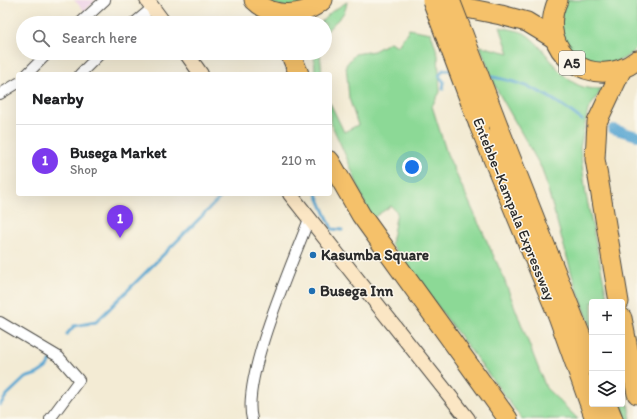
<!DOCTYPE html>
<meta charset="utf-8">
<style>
:root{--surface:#fff;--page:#f6f6f6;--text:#202124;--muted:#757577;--line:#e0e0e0;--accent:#7c3aed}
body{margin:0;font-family:Itim,sans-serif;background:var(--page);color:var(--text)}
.controls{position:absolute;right:12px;bottom:12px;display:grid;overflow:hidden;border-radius:4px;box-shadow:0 4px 16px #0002}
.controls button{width:36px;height:36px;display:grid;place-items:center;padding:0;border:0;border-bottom:1px solid var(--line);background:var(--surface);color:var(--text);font:20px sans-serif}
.you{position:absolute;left:412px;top:167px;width:14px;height:14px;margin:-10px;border:3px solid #fff;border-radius:50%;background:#1a73e8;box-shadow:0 0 0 6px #1a73e833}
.badge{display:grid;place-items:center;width:26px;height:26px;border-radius:50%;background:var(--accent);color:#fff;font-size:13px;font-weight:700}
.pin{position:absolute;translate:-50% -33px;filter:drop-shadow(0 1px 2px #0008)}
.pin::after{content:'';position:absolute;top:21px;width:14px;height:12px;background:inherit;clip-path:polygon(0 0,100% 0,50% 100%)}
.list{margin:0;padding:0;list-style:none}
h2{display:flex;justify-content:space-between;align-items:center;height:52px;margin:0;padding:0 16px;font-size:17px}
h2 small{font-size:13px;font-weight:400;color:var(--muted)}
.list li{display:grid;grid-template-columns:26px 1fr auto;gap:12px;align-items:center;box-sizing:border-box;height:72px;padding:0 16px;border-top:1px solid var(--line)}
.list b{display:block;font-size:15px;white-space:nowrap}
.list p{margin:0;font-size:13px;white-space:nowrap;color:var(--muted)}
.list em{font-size:13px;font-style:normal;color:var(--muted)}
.icon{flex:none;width:22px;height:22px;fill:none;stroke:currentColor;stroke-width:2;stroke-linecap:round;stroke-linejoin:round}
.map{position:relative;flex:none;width:637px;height:419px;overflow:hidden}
.search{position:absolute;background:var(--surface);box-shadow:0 4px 16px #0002;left:16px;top:16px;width:316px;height:44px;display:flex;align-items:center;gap:10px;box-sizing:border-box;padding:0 14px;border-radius:22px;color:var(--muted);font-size:15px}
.panel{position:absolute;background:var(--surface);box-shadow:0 4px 16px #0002;left:16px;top:72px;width:316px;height:124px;border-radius:4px}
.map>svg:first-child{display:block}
.built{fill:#eed0e7}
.green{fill:#8cd996;stroke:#5c8260}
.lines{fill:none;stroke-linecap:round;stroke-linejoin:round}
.stream{stroke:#58a6d1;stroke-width:3}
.canal{stroke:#58a6d1;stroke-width:10}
.street-casing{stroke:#494844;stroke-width:12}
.secondary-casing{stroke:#494844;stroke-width:16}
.highway-casing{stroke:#494844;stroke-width:21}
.street{stroke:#fff;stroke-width:10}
.secondary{stroke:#fbe6c4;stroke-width:14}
.highway{stroke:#f5c16b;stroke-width:19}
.highway-bridge-casing{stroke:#494844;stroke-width:21;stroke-linecap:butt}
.highway-bridge{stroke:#f5c16b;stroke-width:19}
.poi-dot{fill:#1f6fb2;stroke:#fbf7ec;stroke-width:1.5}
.labels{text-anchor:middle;stroke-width:3;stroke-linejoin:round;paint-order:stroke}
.shield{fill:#fbf7ec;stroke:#696865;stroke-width:1}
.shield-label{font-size:14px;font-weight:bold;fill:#2b2b2b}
.street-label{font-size:15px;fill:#2b2b2b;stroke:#fbf7ec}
.poi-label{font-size:15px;font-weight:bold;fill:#2b2b2b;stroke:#fbf7ec;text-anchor:start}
</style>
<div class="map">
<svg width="637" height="419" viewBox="0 0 637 419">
<rect width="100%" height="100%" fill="#fbf7ec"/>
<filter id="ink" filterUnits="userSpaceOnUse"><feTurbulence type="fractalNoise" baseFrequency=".025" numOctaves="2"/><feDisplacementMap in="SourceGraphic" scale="8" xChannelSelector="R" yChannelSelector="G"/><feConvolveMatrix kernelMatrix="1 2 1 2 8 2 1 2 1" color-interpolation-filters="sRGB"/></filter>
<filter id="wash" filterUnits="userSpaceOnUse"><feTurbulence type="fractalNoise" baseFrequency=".012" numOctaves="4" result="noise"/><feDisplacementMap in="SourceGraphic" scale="16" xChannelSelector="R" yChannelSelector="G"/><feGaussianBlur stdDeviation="0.9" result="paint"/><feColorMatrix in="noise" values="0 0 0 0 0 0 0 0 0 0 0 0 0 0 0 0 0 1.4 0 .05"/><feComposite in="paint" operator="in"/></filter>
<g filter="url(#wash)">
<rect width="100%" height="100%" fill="#f3ebd4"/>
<!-- built -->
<path class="built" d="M74,0H96L85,11Z"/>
<!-- green -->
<g class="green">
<path d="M260,0H313L291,9Z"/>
<path d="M562,0H637V47C621,66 607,63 584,63L559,38Z"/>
<path d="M347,2C345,20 333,19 325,35V23H320L331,12Z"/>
<path d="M500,27C507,29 518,30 524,33C547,47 556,78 583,87C589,89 596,89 602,89L588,110L580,148L586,195L608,302H592V330L573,278L542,169L496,88L480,46L509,53Z"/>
<path d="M409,29L431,33L438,55L440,92L432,106L447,154L502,274L546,388L578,419H522L391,244L397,212L391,206L371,219L348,161L330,121V103L344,132L358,125L349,98L346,65L355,54L374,51L390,42L398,46Z"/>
<path d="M314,53H320L322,74H315Z"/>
<path d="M622,372L631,419H626L621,404H622Z"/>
</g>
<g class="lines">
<!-- stream -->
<g class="stream">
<path d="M486,76C527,82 550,95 582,120"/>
<path d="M443,89L444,82L439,76L443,70H451"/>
<path d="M317,194L332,229L342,230"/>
<path d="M67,334L74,326L96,322L224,194"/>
<path d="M0,405L7,395L25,378L37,374L46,368L54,357"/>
</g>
<!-- canal -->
<path class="canal" d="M613,129L637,136"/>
</g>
</g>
<g filter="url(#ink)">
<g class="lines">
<defs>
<g id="street">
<path d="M80,23L105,0"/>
<path d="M134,23L152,8"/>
<path d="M27,74L48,53"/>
<path d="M80,74L101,53"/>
<path d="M0,94L18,83"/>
<path d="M0,322L59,357L79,380L50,419"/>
<path d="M252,419C241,378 293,262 309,219"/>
</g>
<g id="secondary">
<path d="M147,0L164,23"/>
<path d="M186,53L201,74"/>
<path d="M290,194L468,419"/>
</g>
<g id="highway">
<path d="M254,0C273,19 304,17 323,0"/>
<path d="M558,0C534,51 593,94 637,60"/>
<path d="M437,2L501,15L527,22L555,39"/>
<path d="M290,53L299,74"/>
<path d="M479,125L558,316L595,419"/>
<path d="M499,128L592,364"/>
<path d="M330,161L361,215L508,419"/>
<path d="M619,302L595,159L597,122L622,69"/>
<path d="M622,318L637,394"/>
<path d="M607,404L613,419"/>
</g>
</defs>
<!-- street casing -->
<use href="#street" class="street-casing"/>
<!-- secondary casing -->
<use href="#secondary" class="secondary-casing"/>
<!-- highway casing -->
<use href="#highway" class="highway-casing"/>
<!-- street -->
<use href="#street" class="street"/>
<!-- secondary -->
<use href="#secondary" class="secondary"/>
<!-- highway -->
<use href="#highway" class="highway"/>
<defs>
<g id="highway-bridge">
<path d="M432,0L479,125"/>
<path d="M450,0L499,128"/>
</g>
</defs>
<!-- highway-bridge casing -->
<use href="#highway-bridge" class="highway-bridge-casing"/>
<!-- highway-bridge -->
<use href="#highway-bridge" class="highway-bridge"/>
</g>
</g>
<!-- markers -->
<g class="poi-dot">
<circle cx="313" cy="255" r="4"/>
<circle cx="312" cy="291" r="4"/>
</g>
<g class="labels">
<!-- shield labels -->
<rect class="shield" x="559" y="51" width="26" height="24" rx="3"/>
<g class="shield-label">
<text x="572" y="68">A5</text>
</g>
<!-- street labels -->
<g class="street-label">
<text transform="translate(514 209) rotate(68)" y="5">Entebbe–Kampala Expressway</text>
</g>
<!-- poi labels -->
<g class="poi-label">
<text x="321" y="260">Kasumba Square</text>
<text x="320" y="296">Busega Inn</text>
</g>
</g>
</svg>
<div class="controls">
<button>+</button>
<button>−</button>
<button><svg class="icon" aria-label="layers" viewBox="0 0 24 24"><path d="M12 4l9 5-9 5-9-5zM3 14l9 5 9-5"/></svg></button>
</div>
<div class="you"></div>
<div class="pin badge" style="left:120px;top:238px">1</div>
<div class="search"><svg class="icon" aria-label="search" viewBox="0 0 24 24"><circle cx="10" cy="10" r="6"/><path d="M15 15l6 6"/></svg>Search here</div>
<section class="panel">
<h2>Nearby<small></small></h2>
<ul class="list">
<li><span class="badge">1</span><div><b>Busega Market</b><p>Shop</p></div><em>210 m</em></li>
</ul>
</section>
</div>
